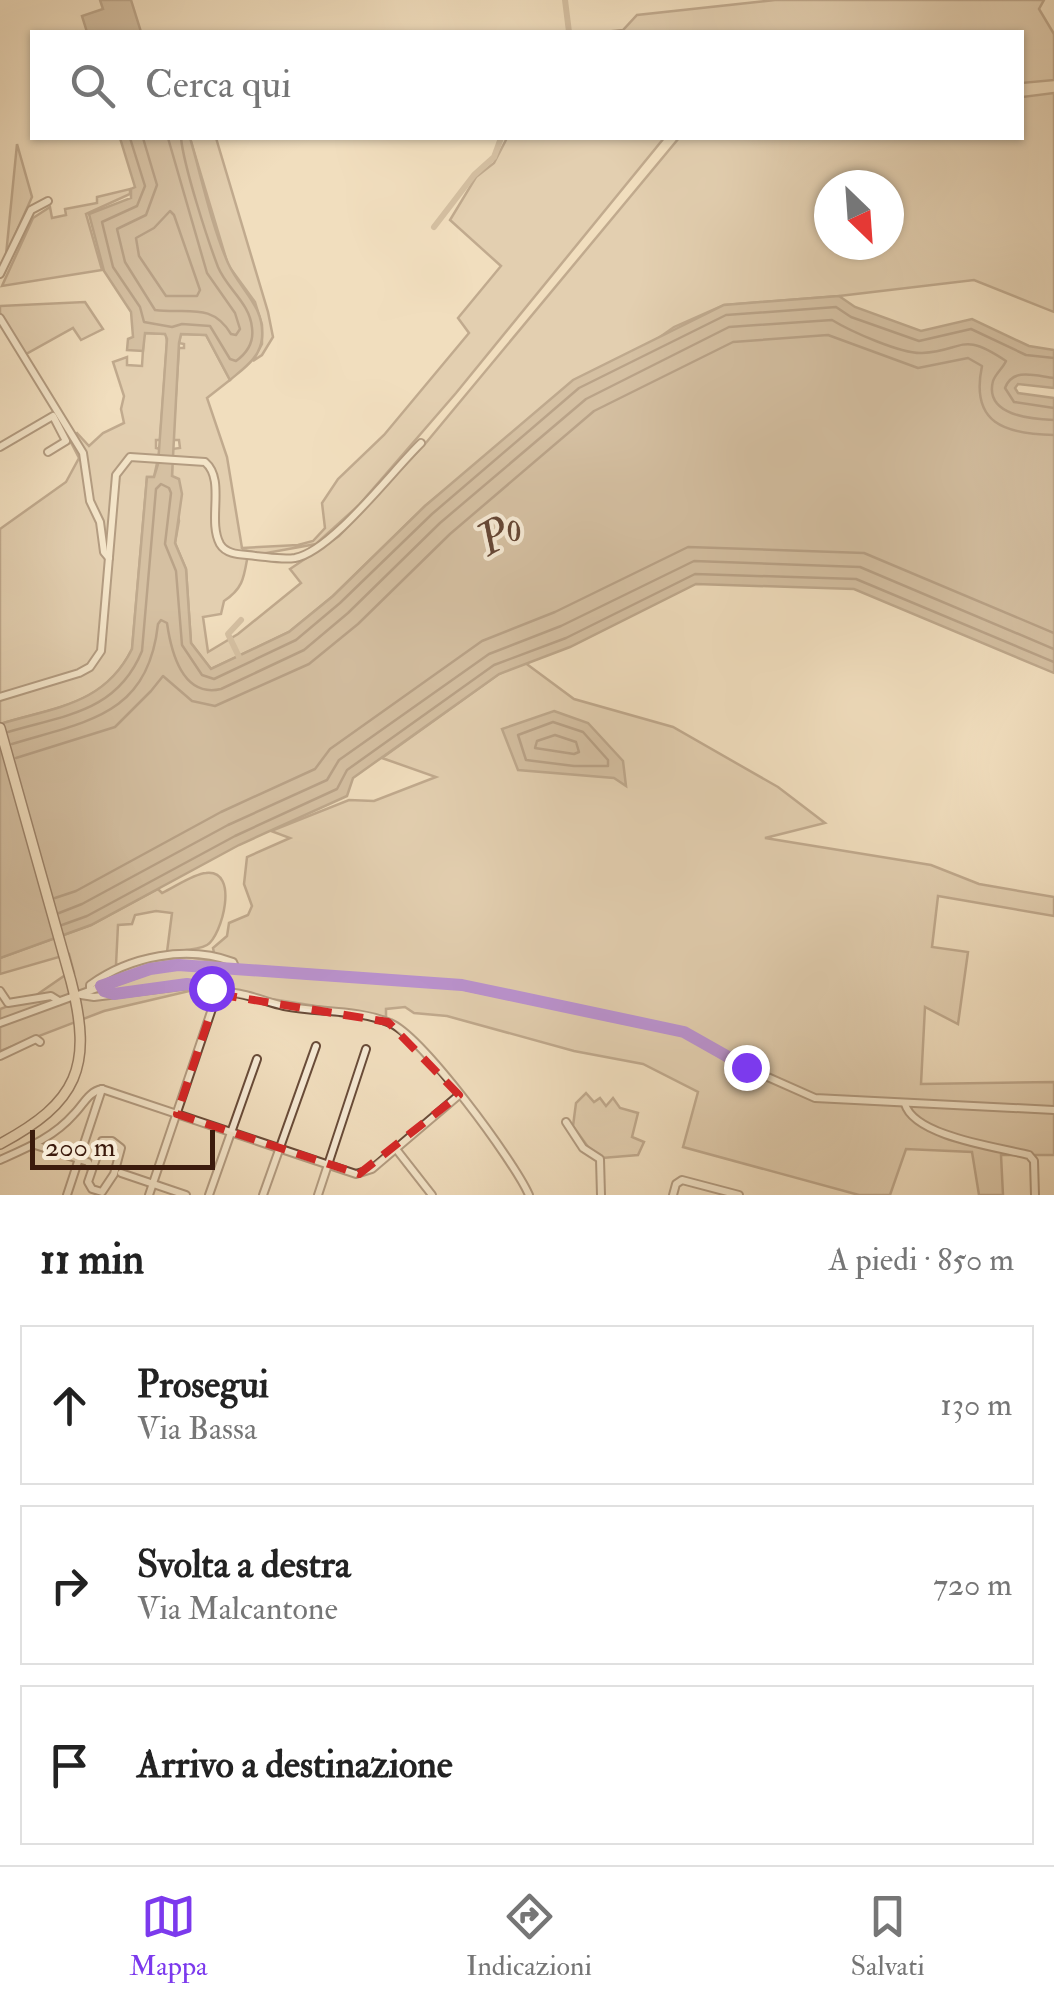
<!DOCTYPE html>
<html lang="it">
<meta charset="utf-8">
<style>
:root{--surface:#fff;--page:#f2f2f2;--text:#222;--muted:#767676;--line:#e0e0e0;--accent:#7c3aed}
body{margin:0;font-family:"IM FELL Double Pica",serif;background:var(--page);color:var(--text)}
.compass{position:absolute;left:814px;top:170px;width:90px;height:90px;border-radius:50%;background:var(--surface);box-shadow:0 2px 8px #0004;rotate:155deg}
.scale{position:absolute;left:30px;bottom:25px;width:185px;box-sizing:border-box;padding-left:10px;border:5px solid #3c1b0d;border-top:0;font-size:28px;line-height:35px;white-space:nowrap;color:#3c1b0d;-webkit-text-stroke:8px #f6ead5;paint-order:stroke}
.stop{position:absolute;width:30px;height:30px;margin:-22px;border:8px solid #7c3aed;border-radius:50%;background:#fff}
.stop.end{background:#7c3aed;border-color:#fff;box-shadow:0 2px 10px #0008}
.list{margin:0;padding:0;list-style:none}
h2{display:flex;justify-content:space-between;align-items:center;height:130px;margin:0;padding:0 40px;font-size:42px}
h2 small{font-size:32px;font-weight:400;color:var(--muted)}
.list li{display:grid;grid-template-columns:65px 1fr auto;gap:30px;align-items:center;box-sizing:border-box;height:160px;margin:0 20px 20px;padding:0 20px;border:2px solid var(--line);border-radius:0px}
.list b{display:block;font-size:38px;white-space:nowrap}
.list p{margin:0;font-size:32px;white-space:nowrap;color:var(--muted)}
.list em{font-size:32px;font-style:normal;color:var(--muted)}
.icon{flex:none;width:55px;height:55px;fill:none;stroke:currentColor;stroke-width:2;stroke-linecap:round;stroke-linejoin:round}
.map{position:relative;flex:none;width:1054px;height:1195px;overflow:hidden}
.search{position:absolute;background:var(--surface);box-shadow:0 2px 8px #0004;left:30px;right:30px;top:30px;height:110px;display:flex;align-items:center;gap:25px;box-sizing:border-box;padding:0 35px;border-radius:0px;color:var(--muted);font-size:38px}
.sheet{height:670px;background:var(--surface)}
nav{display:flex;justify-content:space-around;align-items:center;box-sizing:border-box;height:140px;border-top:2px solid var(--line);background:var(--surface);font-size:28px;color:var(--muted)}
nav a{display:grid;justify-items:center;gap:5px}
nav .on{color:var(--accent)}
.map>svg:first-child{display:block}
.green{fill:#d2bda0;stroke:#876c56;stroke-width:2.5;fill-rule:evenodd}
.water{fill:#b39c82;stroke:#836853;stroke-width:2.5}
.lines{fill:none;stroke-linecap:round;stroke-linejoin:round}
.shore{stroke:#785c48;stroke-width:2.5}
.canal{stroke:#b39c82;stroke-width:6}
.minor-casing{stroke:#694c39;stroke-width:10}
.major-casing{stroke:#3c1b0d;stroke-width:12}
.minor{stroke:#f6ead5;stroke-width:6}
.major{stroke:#f1debe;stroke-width:9}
.route{stroke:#7c3aed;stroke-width:12}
.marked{fill:none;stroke:#d62828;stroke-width:8;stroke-dasharray:20 12;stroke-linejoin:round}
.labels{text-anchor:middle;stroke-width:8;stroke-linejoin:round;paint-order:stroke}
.water-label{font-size:45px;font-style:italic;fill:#664836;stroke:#f6ead5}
</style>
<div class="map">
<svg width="1054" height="1195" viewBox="0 0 1054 1195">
<rect width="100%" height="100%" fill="#f1debe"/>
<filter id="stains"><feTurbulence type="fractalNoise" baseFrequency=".002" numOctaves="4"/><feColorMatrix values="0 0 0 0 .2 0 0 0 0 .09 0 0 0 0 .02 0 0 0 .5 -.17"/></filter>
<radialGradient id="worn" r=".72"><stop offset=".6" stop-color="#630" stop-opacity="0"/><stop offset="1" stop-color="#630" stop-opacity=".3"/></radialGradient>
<!-- green -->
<g class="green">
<path d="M775,0H1044L1039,9L1054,34V80L1022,83V32H604L623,30L637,15Z"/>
<path d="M1054,93V312L974,280L839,296L724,305L674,327L462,476L425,506L333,596L289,632L211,669L191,643L186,569L175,543L179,521L172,476V449L180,448L179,440H173L179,348H184V344L179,343L181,334L206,335L230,380L207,398L227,457L242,548L298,545L313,541L325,528L322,503L338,479L384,435L469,333L458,318L501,266L450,220L476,177L494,163L507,138H664L456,393L359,505L316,544L261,554L244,550L248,554C244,576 244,588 224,601L221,614L203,617L208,652L238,634L301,583L290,569L339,536L425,444L679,138H1022V97ZM829,185H889V245H829Z"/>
<path d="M190,138H216L268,312L273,337L262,355L253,361L262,344V325L255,302L228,265Z"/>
<path d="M17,144L32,197L6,255Z"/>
<path d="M130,189V194L86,214L102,270L2,286L33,218L50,207L52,218L66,215L65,209L97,203V197Z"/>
<path d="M85,302L103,329L81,340L73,328L26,354L0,313V306Z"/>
<path d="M144,333L166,334L167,342L160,440H156V448L160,449L154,477H147L132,649C104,706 55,707 0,724V529L66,482L79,458L60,421L72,436L77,433L89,446L103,433L124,423L121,409L124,396L113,362L127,357V365L142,366Z"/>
<path d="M524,662L574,699L673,727L778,787L825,823L765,838L931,865L979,884L1054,897V916L938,896L932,947L968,952L958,1024L925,1007L921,1084L1054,1082V1155H1001L1003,1195H979L972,1152L906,1149L890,1195H859L683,1147L698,1092L643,1064L574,1051L447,1016L414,1013L405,1007L386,1009V1017L202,988L104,1011L0,1051V1009L35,996L64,976L74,973L69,954L0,974V958L91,925L158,889L162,893C175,887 193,874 206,873C240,869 222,936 207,945C197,951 179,950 167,952L172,913L156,911L135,915L132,924L118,925L116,965L188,957L237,965L214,953L213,948L227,936L229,923L248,915L252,906L244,884L247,857L290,838L271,831L349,800L374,801L436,777L382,758L499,674Z"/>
<path d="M586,1093L594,1102L600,1098L606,1106L613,1098L620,1108L638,1113L632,1137L644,1142L638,1155L602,1158L588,1147L573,1126L576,1103Z"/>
</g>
<!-- water -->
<g class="water">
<path d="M100,0H131L141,32H87L82,16L103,9Z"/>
<path d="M120,138H190C202,179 211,224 228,263C240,290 265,306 262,338C260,358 244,368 230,380L206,335L181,334L179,343L172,476L179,479L182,494L175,543L186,569L191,643L211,669L289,632L333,596L425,506L573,380L724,305L839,296L855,307L921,331L972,319L1029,346L1054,350V388L1018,384L1015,388L1018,393L1054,398V673L854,589L696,584L570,647L499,674L353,778L347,796L239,845L91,925L0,958V724C55,707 104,705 132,649L147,477H154L158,464L167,339L165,334L145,333L143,351L127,350L128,339L133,337L131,312L104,271L89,214L131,198V189L135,187Z"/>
<path d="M554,711L588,723L623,761L626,786L614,778L518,770L502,729Z"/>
</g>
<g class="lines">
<!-- shore -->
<g class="shore">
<path d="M130,138L145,186L137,206L102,222L113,267L140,307L144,322L172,327L182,324L210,326L230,359L236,361C247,353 254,342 252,328C250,303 227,289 218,267C207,238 184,167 181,138"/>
<path d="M143,138L157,185L146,215L117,229L125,262L155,310C187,314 212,302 231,334L236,335L240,329L235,313L207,273L168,138"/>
<path d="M170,211L174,215L200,290L197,296H166L139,256L136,238L154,228Z"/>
<path d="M1054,378C1036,376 1013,367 1005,388L1014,402L1054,408"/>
<path d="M553,722L583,732L608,760V766H574L526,760L518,735Z"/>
<path d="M8,732C65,715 117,712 142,651L156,489L161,484L169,488L171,493L165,544L176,571L182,645L202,675L214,679L296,640L340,603L432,514L579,388L726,315L836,307L851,317L919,341L971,329L1026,355L1054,358"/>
<path d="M555,735L576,742L579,752L574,754L535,748L537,741Z"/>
<path d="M12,744C87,721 148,716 158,624L161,620L167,623C171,651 182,698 221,689L304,650L348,613L440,523L586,399L729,327L832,320C850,331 901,354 922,353C965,351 960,330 1006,361C1003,368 996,373 993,381C984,416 1032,419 1054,420"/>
<path d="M16,758L115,727L151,691L163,676L192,701L215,706L309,664L358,624L450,534L594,411L733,342L828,335L918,368L968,358L982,366C970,423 1004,434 1054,435"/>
<path d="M55,898L76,891L221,812L315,769L330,749L482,641L555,612L688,547L864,553L1054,633"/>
<path d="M59,913L82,904L228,825L327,780L339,760L489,654L561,626L694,561L860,567L1054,649"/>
<path d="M62,925L87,916L235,836L337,789L347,770L494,665L566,638L695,574L856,579L1054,662"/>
</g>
<!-- canal -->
<g class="canal">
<path d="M565,0L569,32"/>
<path d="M434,227L474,175L494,157L501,138"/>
<path d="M241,661L228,634L241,620"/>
</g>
<defs>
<g id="minor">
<path d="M0,274L31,210L48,201"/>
<path d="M0,318L83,453L90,501L100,522L104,552L109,558"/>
<path d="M0,447L53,416L66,441L48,452"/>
<path d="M0,697L79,673L90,667L101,651L116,475L130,457L205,462C226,480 207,520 220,544C227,556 244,554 256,556C268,557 282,560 295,558C332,551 392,471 421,443"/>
<path d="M90,990V985C130,956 187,945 233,962L236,969"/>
<path d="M0,991L8,1003L51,996L59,1001"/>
<path d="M81,995L94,997L197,984L211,988L217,994C236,988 264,1002 284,1006C318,1013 358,1009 390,1023C422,1036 514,1161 529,1195"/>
<path d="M75,996L151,969L178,965L461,985L684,1032L745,1067L815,1098L1054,1110"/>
<path d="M0,1023L74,996"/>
<path d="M0,1056L36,1039L40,1042"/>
<path d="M102,1089L356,1174L372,1169L459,1095"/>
<path d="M905,1104C914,1136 997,1147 1029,1155L1034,1161L1035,1195"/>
<path d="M566,1122L583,1148L600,1159L601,1195"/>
<path d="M102,1141H112L121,1148L114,1174L102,1192L92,1189L88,1182Z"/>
<path d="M35,1145L88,1162L91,1168"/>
<path d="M396,1149L432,1195"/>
<path d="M0,1160C27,1148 54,1137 74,1114C84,1104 88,1092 102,1089"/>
<path d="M121,1173L186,1195"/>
<path d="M67,1195L102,1089"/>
<path d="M149,1195L217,994"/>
<path d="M209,1195L257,1059"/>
<path d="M263,1195L316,1046"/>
<path d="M318,1195L366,1049"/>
<path d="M673,1195L676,1184L682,1180L739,1195"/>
</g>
<path id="major" d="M0,728L71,981C93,1067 78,1102 0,1144"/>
</defs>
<!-- minor casing -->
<use href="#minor" class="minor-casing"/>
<!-- major casing -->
<use href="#major" class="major-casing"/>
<!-- minor -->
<use href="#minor" class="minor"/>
<!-- major -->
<use href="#major" class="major"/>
</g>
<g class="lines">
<!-- route -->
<path class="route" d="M211,988L187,984L114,994L104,991L101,986L150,969L178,965L462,985L684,1032L746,1067"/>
</g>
<!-- marked area -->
<path d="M0 0H1054V1195H0ZM217,994L388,1022L459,1095L359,1174L177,1114Z" fill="#f1debe" fill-opacity=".55" fill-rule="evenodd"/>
<path class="marked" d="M217,994L388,1022L459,1095L359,1174L177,1114Z"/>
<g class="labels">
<!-- water labels -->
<g class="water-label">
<text transform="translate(499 532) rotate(-29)" y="16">Po</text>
</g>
</g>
<rect width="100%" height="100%" filter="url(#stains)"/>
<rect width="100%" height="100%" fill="url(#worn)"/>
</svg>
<svg class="compass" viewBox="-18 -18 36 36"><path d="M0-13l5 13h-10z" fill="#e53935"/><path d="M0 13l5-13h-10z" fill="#767676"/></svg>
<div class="scale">200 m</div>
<div class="stop" style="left:211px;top:988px"></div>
<div class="stop end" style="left:746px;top:1067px"></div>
<div class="search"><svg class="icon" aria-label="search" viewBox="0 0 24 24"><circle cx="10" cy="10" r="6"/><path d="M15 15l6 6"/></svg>Cerca qui</div>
</div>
<section class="sheet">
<h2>11 min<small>A piedi · 850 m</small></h2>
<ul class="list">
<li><svg class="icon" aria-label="ahead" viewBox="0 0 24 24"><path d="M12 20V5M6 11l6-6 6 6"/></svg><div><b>Prosegui</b><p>Via Bassa</p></div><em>130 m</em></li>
<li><svg class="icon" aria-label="right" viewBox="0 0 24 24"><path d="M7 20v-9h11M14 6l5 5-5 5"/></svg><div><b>Svolta a destra</b><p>Via Malcantone</p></div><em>720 m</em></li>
<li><svg class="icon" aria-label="arrive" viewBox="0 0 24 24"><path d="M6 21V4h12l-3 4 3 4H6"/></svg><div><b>Arrivo a destinazione</b></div></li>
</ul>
</section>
<nav>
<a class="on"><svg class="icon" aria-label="map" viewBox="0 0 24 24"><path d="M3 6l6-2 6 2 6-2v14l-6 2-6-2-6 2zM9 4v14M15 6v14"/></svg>Mappa</a>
<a><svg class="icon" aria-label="directions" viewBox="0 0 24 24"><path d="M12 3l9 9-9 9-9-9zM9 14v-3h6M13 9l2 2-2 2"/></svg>Indicazioni</a>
<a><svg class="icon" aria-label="saved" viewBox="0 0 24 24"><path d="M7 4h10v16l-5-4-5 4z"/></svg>Salvati</a>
</nav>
